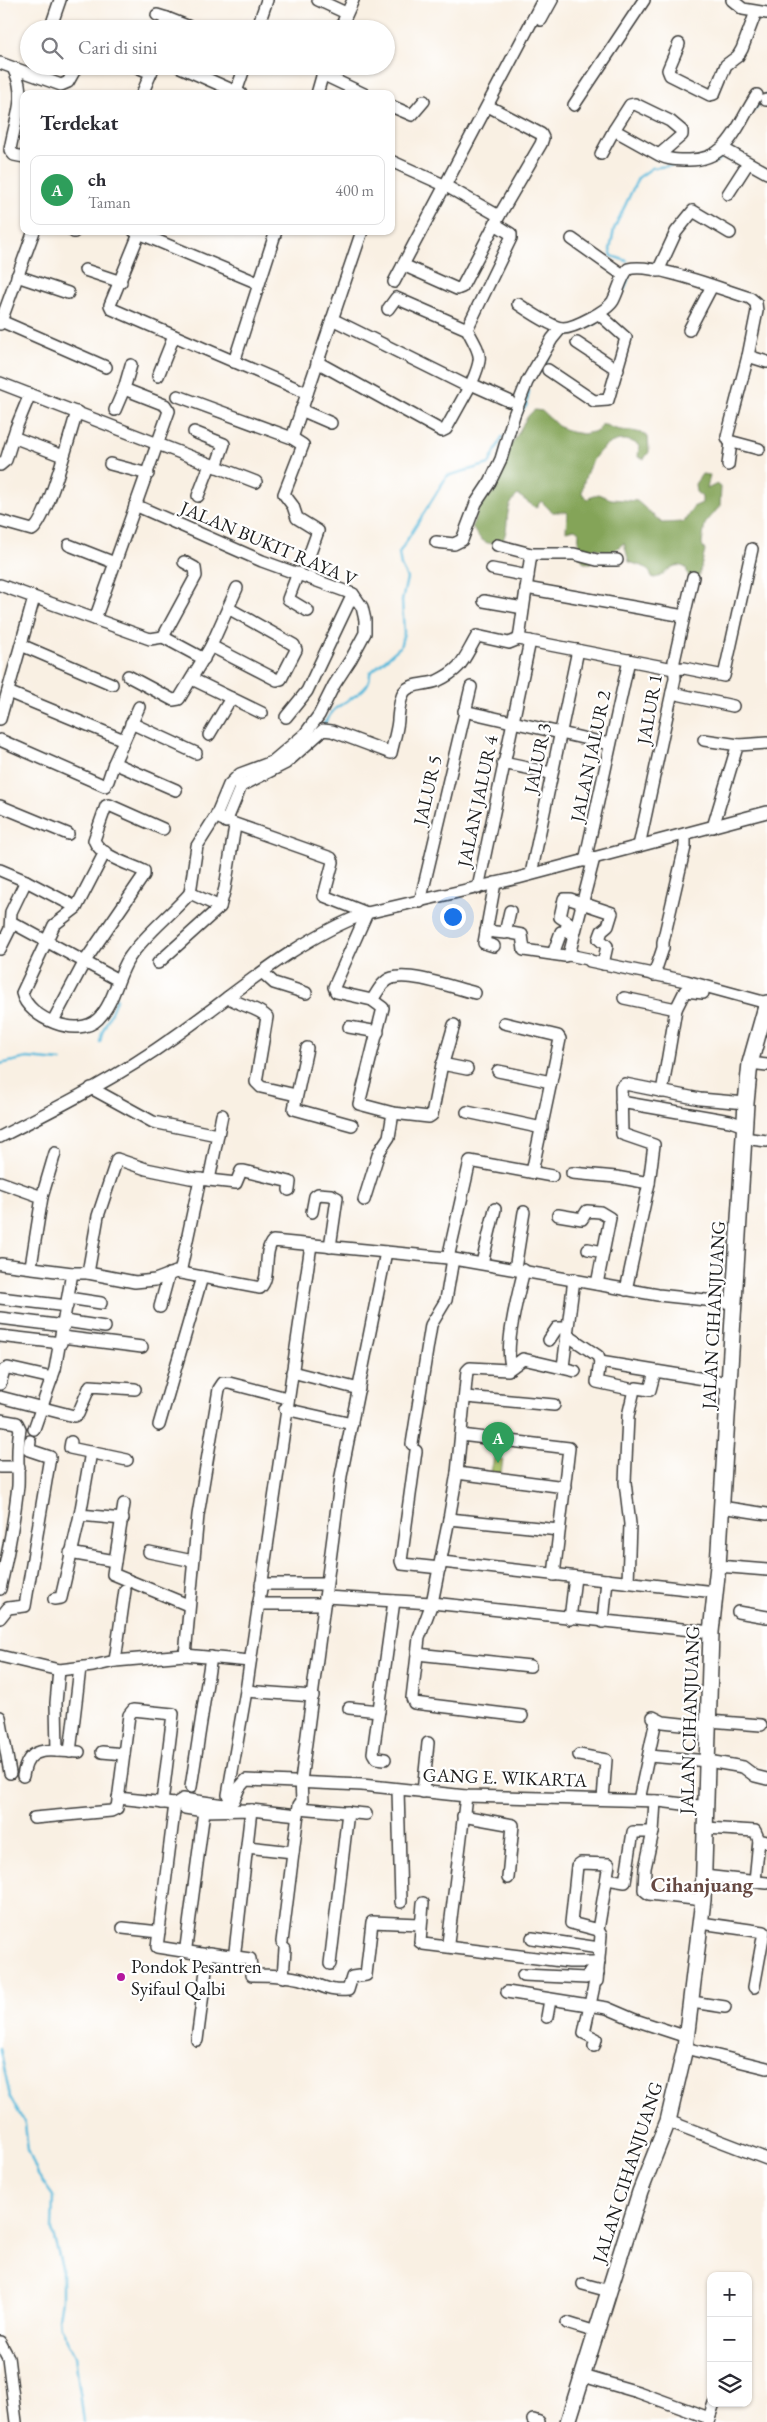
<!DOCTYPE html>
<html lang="id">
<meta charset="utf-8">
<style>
:root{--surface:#fff;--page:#f2f2f3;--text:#2b2b33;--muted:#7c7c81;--line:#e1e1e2;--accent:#b5179e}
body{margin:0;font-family:"EB Garamond",serif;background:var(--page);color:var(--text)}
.controls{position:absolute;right:15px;bottom:15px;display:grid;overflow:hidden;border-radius:10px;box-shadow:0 1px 4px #0004}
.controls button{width:45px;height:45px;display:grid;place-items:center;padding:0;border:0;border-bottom:1px solid var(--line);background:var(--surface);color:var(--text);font:25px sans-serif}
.you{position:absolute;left:452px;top:916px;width:18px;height:18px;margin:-12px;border:4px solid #fff;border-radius:50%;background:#1a73e8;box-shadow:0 0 0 8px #1a73e833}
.badge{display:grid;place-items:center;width:32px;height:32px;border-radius:50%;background:var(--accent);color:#fff;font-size:16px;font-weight:700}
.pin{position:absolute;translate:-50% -41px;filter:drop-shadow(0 1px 2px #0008)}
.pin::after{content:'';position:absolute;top:26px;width:18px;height:15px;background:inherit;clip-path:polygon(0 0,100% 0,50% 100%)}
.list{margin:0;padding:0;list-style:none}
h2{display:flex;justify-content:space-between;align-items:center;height:65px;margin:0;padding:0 20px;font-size:21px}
h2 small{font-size:16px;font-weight:400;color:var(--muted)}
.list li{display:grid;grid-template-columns:32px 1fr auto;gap:15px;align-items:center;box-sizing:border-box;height:70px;margin:0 10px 10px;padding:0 10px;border:1px solid var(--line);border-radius:10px}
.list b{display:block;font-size:19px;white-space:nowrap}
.list p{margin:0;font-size:16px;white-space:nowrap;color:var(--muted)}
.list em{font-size:16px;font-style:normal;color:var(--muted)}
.icon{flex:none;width:28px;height:28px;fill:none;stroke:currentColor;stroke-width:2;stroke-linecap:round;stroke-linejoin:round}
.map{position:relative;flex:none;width:767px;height:2422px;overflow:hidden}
.search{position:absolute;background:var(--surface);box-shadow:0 1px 4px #0004;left:20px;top:20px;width:375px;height:55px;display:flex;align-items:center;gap:12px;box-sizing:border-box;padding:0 18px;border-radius:28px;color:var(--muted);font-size:19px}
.panel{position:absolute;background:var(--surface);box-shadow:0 1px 4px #0004;left:20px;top:90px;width:375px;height:145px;border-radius:10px}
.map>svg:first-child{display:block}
.green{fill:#a5bd63;stroke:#606c40}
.forest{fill:#84a459;stroke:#50603a}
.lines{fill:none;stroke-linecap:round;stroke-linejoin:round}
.stream{stroke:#5ebbdc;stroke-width:2.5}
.minor-casing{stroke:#3d3c3a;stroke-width:14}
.major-casing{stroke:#3d3c3a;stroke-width:18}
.minor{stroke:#fff;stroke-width:11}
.major{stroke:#fff;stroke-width:15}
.poi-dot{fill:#b5179e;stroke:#fff;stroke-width:2}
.labels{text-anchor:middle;stroke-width:4.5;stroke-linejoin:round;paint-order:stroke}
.street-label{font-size:19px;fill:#1c1c1c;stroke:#fff}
.poi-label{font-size:19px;fill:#1c1c1c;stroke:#fff;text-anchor:start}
.quarter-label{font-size:21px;font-weight:bold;fill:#664942;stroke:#fff}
</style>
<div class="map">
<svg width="767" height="2422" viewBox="0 0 767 2422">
<rect width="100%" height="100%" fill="#fff"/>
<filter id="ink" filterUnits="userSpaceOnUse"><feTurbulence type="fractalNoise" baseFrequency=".02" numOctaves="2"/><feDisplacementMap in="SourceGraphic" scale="10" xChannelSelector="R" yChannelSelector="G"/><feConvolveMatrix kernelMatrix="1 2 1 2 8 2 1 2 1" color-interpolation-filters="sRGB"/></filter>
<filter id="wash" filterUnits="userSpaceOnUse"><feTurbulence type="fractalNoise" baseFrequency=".0096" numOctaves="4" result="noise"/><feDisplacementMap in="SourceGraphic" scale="20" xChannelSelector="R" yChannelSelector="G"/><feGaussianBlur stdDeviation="1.12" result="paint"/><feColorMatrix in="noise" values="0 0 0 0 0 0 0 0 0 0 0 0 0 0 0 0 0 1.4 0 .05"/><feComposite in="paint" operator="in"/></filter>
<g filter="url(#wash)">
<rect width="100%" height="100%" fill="#f9f0e3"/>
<!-- green -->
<path class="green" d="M494,1458L503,1460L501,1473L491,1472Z"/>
<!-- forest -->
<path class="forest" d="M535,410L542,411L558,426L571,432L583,434L598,431L601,425C608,424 610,428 616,429C628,432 637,429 648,437L649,452L644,459L638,457L639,446C635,442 630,441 625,440C599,439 584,471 582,493L587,499L598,494L611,499L637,501L662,523L684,522L693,507L702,503V497L696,492L695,484L702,474L710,475L707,489L717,484L721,487L720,506L705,524L702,544L705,551L698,579L689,578L686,568C670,559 667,578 653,578L647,568L629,562L624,543L611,553L595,548L591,563H584L578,552L579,532L575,529L566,531L567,512H552L541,501L536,508L518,495C502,509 511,523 503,540C489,549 478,540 472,526L481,503L506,451C517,441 524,415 535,410Z"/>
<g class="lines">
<!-- stream -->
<g class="stream">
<path d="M754,110L767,94"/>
<path d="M707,163L716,162L724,155"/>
<path d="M627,261L612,256L610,250L614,229L638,178L652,168L676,165"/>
<path d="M624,290L629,276"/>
<path d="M585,327L598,322"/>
<path d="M556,341L575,330"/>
<path d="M538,373L545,365L552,350"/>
<path d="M521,411L526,406L529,391"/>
<path d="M322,726C327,721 329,715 334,710C347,698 371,693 370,673L400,647L404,633L402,601L407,578L401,566L399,553L447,476L489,464L502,437"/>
<path d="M100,1042L102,1033L117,998"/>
<path d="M0,1064L27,1058L61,1061"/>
<path d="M0,2048L10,2097L25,2124L28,2150L38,2175L53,2196L52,2230L62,2268V2299L59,2318L60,2327L75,2356L84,2422"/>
</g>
</g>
</g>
<g filter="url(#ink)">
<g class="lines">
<defs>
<g id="minor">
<path d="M318,0L346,13"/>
<path d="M732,0L743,9L767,13"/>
<path d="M157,15L167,18L163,29"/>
<path d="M167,18L195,29"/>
<path d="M541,20L552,0"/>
<path d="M50,29L60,0"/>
<path d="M257,29L267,0"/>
<path d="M340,29L353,0"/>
<path d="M679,44L668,70L670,75L710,95L714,94L726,65L738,56L742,49L756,12"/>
<path d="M0,63L61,85L68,82L77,66"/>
<path d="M135,66L151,73"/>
<path d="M178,66L241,94"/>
<path d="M14,70C28,97 14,122 10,150L14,155L24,157"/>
<path d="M322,74L364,94"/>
<path d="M236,92L245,66"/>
<path d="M142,94L154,66"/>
<path d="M317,94L325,66"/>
<path d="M766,100H767"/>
<path d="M574,105L644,0"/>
<path d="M391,106L412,115L424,101"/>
<path d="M724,149L767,173"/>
<path d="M601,154L614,130"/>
<path d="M659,155L682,135V131L670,121L635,104L630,105L614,130L659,155C668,160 678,160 689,160C730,160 737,124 757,95"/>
<path d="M391,161L446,186L499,216"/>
<path d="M728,194L748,163"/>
<path d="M73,231L74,232"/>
<path d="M134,231L258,283"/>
<path d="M139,234L110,305L112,309L307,393"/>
<path d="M572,239L623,275"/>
<path d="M403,265L457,289L462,287L499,216L541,144L543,138L541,134L488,106"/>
<path d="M85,270L121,282"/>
<path d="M658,271L676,232L693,211L730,233"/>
<path d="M17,276L68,293"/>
<path d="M394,282L543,0"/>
<path d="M518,304C527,310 553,328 563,328C574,328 607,311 613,301C619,290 620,279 628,269C653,262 723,290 750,298L756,303L757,311L748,356L767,362"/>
<path d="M388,309L396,298L467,329C481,355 484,356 471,384L509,401"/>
<path d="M332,319L469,387"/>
<path d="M1,321L106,367"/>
<path d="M0,324L34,231"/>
<path d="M467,329L511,238V234L495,224"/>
<path d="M689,330L712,286"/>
<path d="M577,343L618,370"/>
<path d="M748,356L727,437L729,441L759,449"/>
<path d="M234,362L276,231"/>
<path d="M317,362L442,431L446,429L471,384"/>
<path d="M548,370L594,401L608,400L626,338L599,314"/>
<path d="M158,376L174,336"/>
<path d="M0,383L256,482"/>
<path d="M178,396L292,438L303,445L284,494L293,506L297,518L318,531L306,564"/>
<path d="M115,410L124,389"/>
<path d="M301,410L331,423"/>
<path d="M194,432L224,444L216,467"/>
<path d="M13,437L63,456"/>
<path d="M292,438L362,231"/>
<path d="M110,464L148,474"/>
<path d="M0,465L6,460L16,428L30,394"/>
<path d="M728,465L731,442"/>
<path d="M198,496L210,465"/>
<path d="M135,505L262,561L353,594L362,607L365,620V633L351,659L334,685L319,715L305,734L272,762L240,774L229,785L216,816L197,846L190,893"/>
<path d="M0,521L32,530C46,524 71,431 77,412"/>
<path d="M436,542L454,544L462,540L476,503L490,482L501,459L514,415L527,382L552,339L561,328"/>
<path d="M69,545L115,563"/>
<path d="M497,545L531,554H574L597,560H617"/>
<path d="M531,554L519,639L674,669L684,668L724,676L752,549"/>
<path d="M492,569L528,576"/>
<path d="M298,573L288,599L308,611"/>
<path d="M0,585L150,639L163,637L204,659"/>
<path d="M526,588L684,616"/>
<path d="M484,601L523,608"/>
<path d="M95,619L169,411L165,405L124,389L131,365"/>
<path d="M163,637L196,576L195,568L184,562"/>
<path d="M21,645L112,684"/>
<path d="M211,646L277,680L281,679L296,650L294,645L228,608"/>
<path d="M128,676L173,700L179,699L211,646L237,588"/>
<path d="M192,679L262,713"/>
<path d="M8,692L124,740"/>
<path d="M672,693L733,706"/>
<path d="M464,711L609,744"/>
<path d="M286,717L307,691L353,594"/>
<path d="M0,719L34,598"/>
<path d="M131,723L196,753"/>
<path d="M209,735L231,698"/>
<path d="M0,740L105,786"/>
<path d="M704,740L739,745"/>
<path d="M114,763L176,790"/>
<path d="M503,763L551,773"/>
<path d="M108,781L114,763L139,707"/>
<path d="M0,806L68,834"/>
<path d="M221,819L331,858L333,862L324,896L367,913"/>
<path d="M226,822L241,786L286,763L323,730L332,731L391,753C393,744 398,727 398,719C399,710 399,701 404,692C410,683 427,685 437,681C463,669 464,658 477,636L509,643L519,639"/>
<path d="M713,827L737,747L739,745L767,743"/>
<path d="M639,846L675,678L674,661L693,577"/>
<path d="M105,852L76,908L54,925L22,993C28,1018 78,1039 98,1019C114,1003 117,977 129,958C145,934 171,915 190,893"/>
<path d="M585,861L629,660"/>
<path d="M0,870L26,881L11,912L10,929L0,949"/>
<path d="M531,874L578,650"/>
<path d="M26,881L70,904"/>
<path d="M478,888L530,641"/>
<path d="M190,893L220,907"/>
<path d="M420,902L471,687"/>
<path d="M367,913L334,987L336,992L372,1000L383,1008L359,1104L393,1113L429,1117L432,1115L442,1064L467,1069"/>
<path d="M11,922L118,980"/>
<path d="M486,931L505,933L510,911"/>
<path d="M506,932L522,935L524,950L565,956L569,955L588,959L590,961L686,981L767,1003"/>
<path d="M494,946L484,943L495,883"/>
<path d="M553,954L561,932H565L568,922L560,917L564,899H570L612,913L608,926L602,931L599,939L607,946L603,964"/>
<path d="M569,955L594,858"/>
<path d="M158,963L220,907L225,888L235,826"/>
<path d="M263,973L274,983L306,993"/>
<path d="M654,975L663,948V942L685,847V834"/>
<path d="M228,997C240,1006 257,1007 267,1017L256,1082L261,1087L296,1095"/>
<path d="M624,998L676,1009"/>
<path d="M372,1000C377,993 382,981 392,978C411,972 454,988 475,993"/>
<path d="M53,1021L85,961L144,875V871C129,864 100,856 94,840L106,806L109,805L163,829"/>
<path d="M504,1023L558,1036L560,1039L532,1172"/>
<path d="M349,1027L378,1032"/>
<path d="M307,1048L294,1109L352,1125"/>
<path d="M443,1063L454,1025"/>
<path d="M750,1063L767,1065"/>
<path d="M498,1071L551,1082"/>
<path d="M91,1088L153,1122L217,1135"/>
<path d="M662,1092L676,1009L685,991L703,993"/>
<path d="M621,1102L730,1121L744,1126"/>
<path d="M467,1112L542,1128"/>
<path d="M0,1137C59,1107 120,1076 174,1037C235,994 296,939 367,913L518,878L767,812"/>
<path d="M743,1138L767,1141"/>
<path d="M572,1173L616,1177L649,1183"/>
<path d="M209,1180L222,1115"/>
<path d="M0,1182L42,1197"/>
<path d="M364,1200L379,1152L389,1137L393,1113"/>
<path d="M312,1212L315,1196L318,1194L331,1195L337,1198L330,1247"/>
<path d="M558,1215L582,1219L587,1211L600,1212L610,1218L597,1284"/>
<path d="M588,1249L603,1252"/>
<path d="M448,1258L470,1161L552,1176"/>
<path d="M482,1263L495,1209"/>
<path d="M1,1264L72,1273"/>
<path d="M31,1266L42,1197L55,1153"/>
<path d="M515,1269L524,1212"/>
<path d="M88,1273L98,1216L117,1159L146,1169L190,1178L236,1183L241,1171H244L290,1182L289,1190"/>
<path d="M180,1273L200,1179"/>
<path d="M626,1290L649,1183L654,1145L622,1134L621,1087L625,1084L700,1099L746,1103"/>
<path d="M0,1298L67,1306"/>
<path d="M68,1298L101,1303"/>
<path d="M160,1307L169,1274"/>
<path d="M0,1318L64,1326"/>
<path d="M65,1321L105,1327"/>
<path d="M567,1335L598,1356L600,1362"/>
<path d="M0,1336L61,1343"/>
<path d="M62,1337L142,1347"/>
<path d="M549,1340L557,1328H567"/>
<path d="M512,1367C503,1351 519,1290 524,1270"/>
<path d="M563,1367L574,1279"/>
<path d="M655,1371L650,1390L636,1388L634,1390L597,1382L600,1362L729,1383"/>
<path d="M292,1372L359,1389"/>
<path d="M0,1384L4,1370L8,1368L52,1378"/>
<path d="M0,1397L74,1416L78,1414L90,1386L135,1389"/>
<path d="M466,1397L554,1405"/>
<path d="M285,1409L352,1424"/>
<path d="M0,1420L17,1423L20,1429C16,1451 19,1465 18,1486C14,1521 8,1554 0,1589"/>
<path d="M159,1425L202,1277"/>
<path d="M34,1429L55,1369L72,1273H88L135,1282L155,1280L176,1272L260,1288C272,1277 262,1252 273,1241L448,1258L658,1295L734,1303"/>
<path d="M461,1435L569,1448L554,1575"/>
<path d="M71,1442L70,1448L127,1460"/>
<path d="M412,1444L431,1325L446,1300L453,1259"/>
<path d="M416,1451L401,1561L402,1564L440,1568"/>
<path d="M91,1452L80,1515L123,1519"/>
<path d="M0,1467H19"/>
<path d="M457,1473L565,1487"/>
<path d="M124,1504L113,1574L188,1605"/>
<path d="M721,1507L767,1514"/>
<path d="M449,1519L559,1530"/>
<path d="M149,1552L193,1561"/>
<path d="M70,1553L115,1561"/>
<path d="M442,1562L715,1592"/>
<path d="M718,1566L767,1570"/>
<path d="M628,1582L630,1524L625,1482L628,1416L634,1390"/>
<path d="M261,1584H326"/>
<path d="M325,1597L432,1603L711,1632"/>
<path d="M54,1599L61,1598L80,1515"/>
<path d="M258,1604H324"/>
<path d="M738,1612L767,1617"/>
<path d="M0,1618L8,1608L25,1606L50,1457L29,1450L30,1441"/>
<path d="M570,1619L575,1577"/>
<path d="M603,1622L607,1580"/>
<path d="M417,1654L530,1666"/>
<path d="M185,1655L198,1515L219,1389L223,1383H229L287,1398"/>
<path d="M0,1656L59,1670L93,1666L115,1661L185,1655L250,1661"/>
<path d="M115,1661L125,1590"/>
<path d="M59,1670L56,1703L57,1751L79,1752"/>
<path d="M246,1691L313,1696"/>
<path d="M349,1708L379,1711"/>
<path d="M522,1716L414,1703L412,1698L419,1638L432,1603L449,1519L457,1473L467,1371L470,1368L508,1370L523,1359L575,1371"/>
<path d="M0,1717L10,1773"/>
<path d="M653,1717L663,1722L709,1727"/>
<path d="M709,1721L761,1725"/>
<path d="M70,1752L80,1668"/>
<path d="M102,1752L124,1754"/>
<path d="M579,1755L606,1760L603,1799"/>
<path d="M649,1756L708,1761L743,1767L755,1776L767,1779"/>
<path d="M385,1759L376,1758L373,1753L394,1601"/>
<path d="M23,1776C26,1755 36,1749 57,1751"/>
<path d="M191,1787L211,1657"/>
<path d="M398,1790L401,1902"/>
<path d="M423,1792L428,1743"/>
<path d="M228,1795L246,1691L311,1245"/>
<path d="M118,1798L175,1804L183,1799L224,1805L234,1800L239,1788L246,1780L362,1785L466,1796L659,1801L707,1807"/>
<path d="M639,1800L656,1720"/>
<path d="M655,1801L653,1832L645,1868L644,1890L649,1894L703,1900"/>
<path d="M175,1804L157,1947L208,1955L209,1953L250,1959L252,1975C268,1975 289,1975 304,1980C322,1985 328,1992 348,1990L352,1977L366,1975L372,1922L420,1924"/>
<path d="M185,1808L204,1811L251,1810L298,1815"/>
<path d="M299,1808L366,1814"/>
<path d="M463,1816L513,1825L508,1878"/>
<path d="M34,1818L111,1811L117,1808L129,1715L133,1710L173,1714L162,1803"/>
<path d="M706,1828L755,1831L759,1840L767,1842"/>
<path d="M247,1847L293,1852"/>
<path d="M704,1876L767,1883"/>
<path d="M607,1879L625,1882L633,1832H653"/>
<path d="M755,1881L759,1840"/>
<path d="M423,1903L420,1942L423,1944L569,1962H599"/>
<path d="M701,1923L764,1932L754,1987"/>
<path d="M123,1928L159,1932"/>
<path d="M532,1938L599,1948"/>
<path d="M282,1942L299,1805L302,1801L301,1781L341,1476L386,1252"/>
<path d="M448,1943L466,1796"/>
<path d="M186,1947L204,1811"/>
<path d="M235,1951L251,1810"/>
<path d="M330,1964L348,1812"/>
<path d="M523,1975L586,1978L590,1972L598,1973"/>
<path d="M283,1977L285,1949"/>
<path d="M507,1992L607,2008L635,2020L687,2037"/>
<path d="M692,2002L725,2007"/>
<path d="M547,2017L550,2000"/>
<path d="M197,2040L208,1955"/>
<path d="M594,2046L596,2039L584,2033L595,1981H597L601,1935L598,1930L609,1864L581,1863L577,1866L571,1923L598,1930"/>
<path d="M685,2048L767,2068"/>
<path d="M668,2121L767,2159"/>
<path d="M583,2284L609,2291"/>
<path d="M567,2323L596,2332"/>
<path d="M0,2342L8,2357L16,2422"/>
<path d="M583,2376L638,2392L709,2418L708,2422"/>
<path d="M709,2418L714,2403"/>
<path d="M533,2420L539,2422"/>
</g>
<path id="major" d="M568,2422L640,2192L668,2121L685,2048L703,1900L711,1632L718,1566L746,1103L750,1063L767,1003"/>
</defs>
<!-- minor casing -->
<use href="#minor" class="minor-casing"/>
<!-- major casing -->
<use href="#major" class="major-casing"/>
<!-- minor -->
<use href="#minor" class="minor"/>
<!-- major -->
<use href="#major" class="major"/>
</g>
</g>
<!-- markers -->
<circle class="poi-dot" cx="121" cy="1977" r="5"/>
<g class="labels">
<!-- street labels -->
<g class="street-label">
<text transform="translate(269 543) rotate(23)" y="7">JALAN BUKIT RAYA V</text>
<text transform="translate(649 709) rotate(-80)" y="7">JALUR 1</text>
<text transform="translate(590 756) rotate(-78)" y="7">JALAN JALUR 2</text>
<text transform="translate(537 758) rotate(-78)" y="7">JALUR 3</text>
<text transform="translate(427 790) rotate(-77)" y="7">JALUR 5</text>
<text transform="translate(477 801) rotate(-78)" y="7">JALAN JALUR 4</text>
<text transform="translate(713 1315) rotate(-87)" y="7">JALAN CIHANJUANG</text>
<text transform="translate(689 1720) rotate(-88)" y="7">JALAN CIHANJUANG</text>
<text transform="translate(505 1777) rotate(2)" y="7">GANG E. WIKARTA</text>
<text transform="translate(627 2172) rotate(-72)" y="7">JALAN CIHANJUANG</text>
</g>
<!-- poi labels -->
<g class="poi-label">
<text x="131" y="1973">Pondok Pesantren<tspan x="131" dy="22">Syifaul Qalbi</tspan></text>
</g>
<!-- quarter labels -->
<g class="quarter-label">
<text x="702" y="1892">Cihanjuang</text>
</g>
</g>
</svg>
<div class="controls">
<button>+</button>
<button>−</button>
<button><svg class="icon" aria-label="layers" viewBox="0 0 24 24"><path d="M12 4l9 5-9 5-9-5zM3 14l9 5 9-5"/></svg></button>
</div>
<div class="you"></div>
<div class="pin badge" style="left:498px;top:1463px;background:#2e9e5b">A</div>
<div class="search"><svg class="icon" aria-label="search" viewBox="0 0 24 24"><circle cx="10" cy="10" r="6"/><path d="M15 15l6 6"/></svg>Cari di sini</div>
<section class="panel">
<h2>Terdekat<small></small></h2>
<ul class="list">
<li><span class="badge" style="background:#2e9e5b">A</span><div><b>ch</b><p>Taman</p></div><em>400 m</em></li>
</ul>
</section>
</div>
